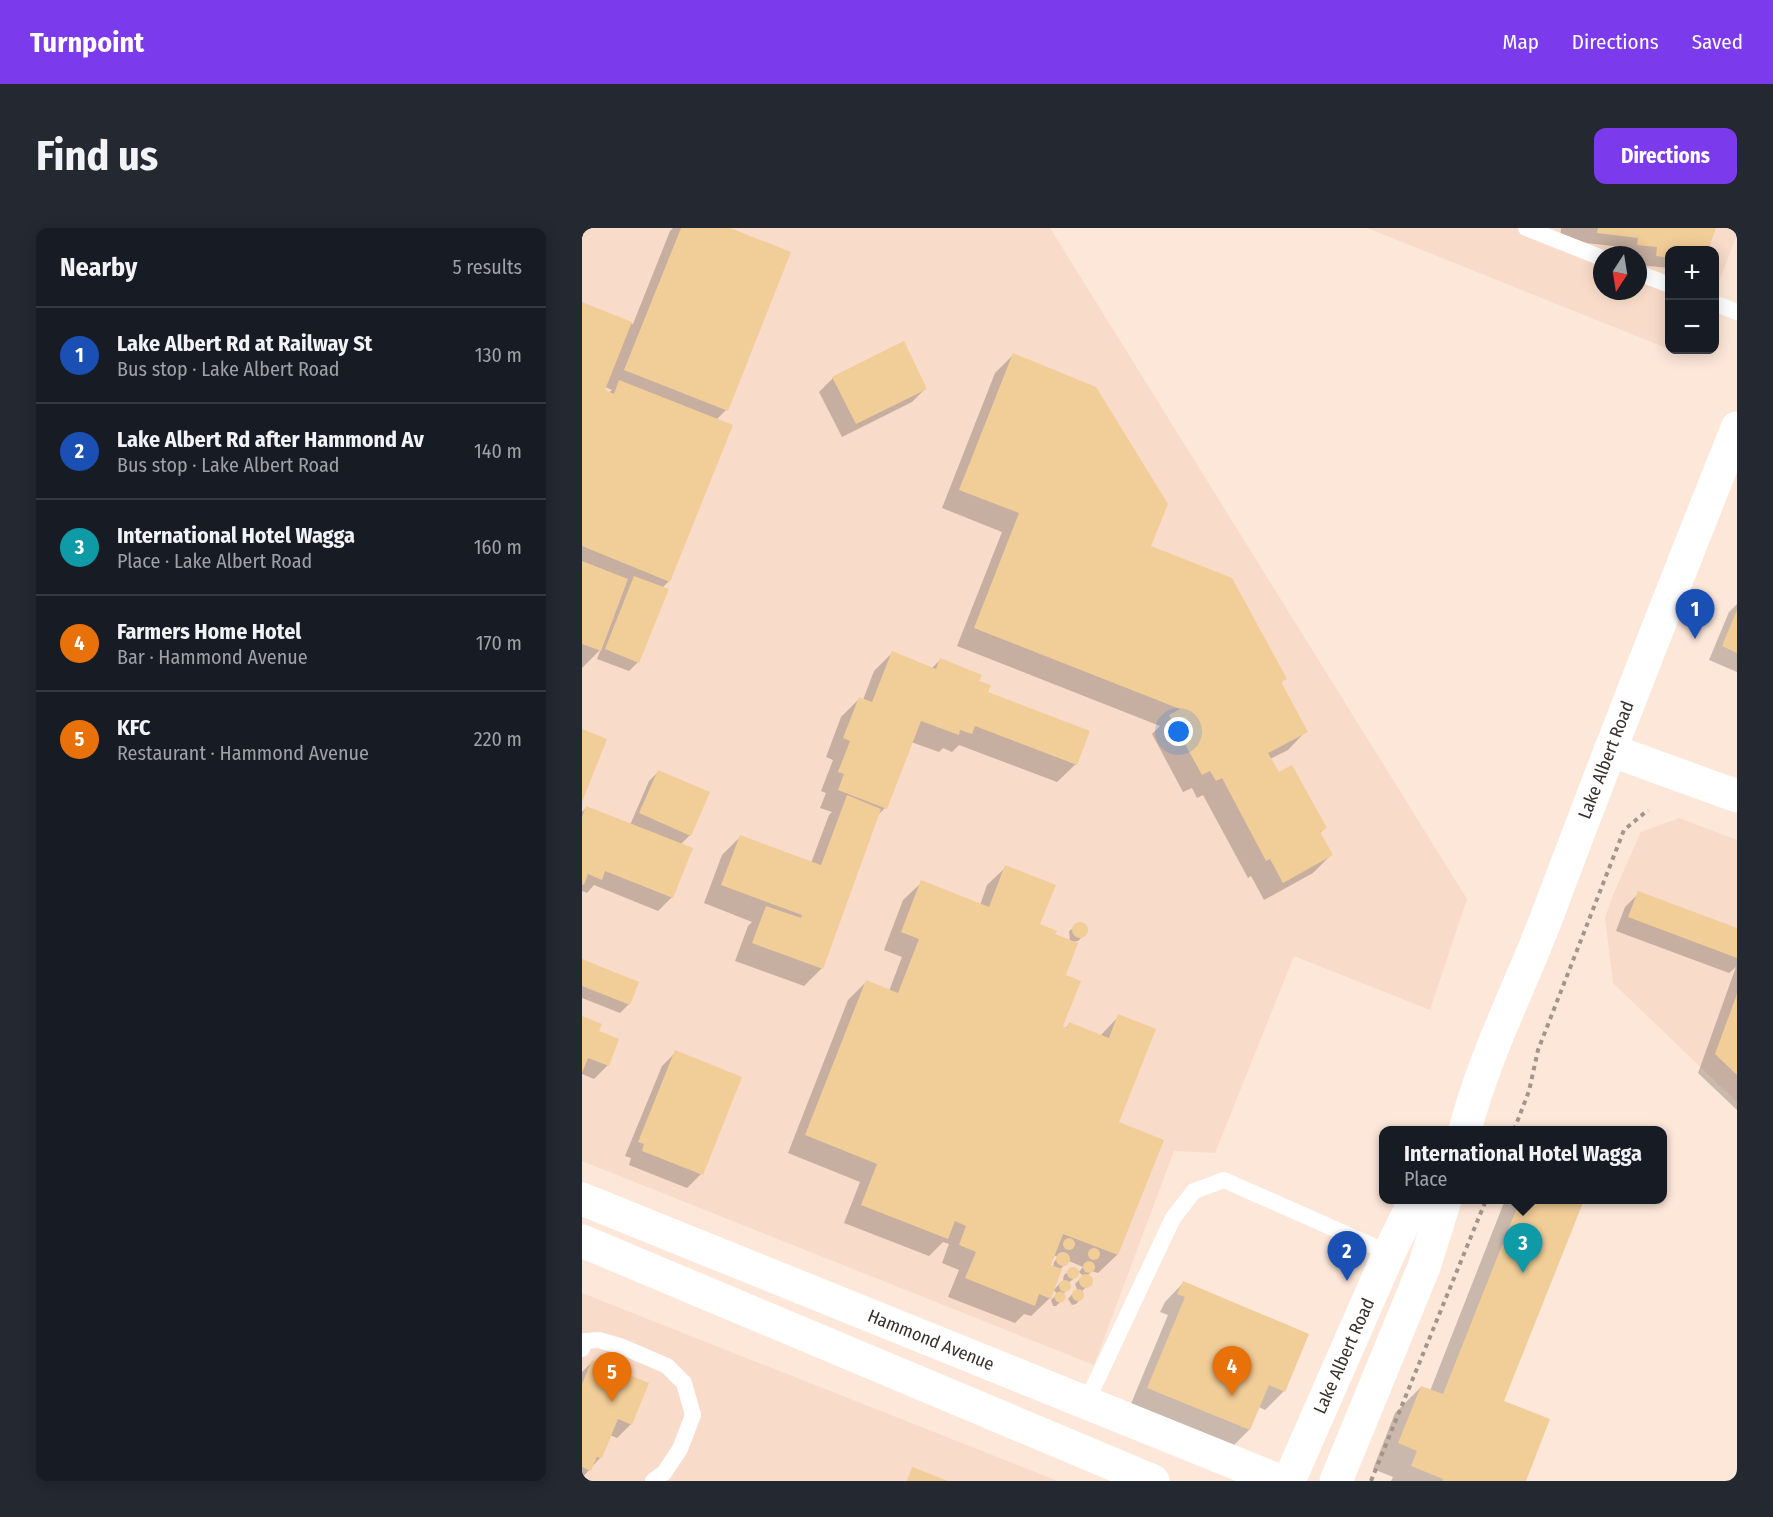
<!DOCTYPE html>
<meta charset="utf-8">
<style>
:root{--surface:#171b24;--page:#242831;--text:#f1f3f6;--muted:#9ea1a6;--line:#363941;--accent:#7c3aed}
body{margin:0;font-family:"Fira Sans Condensed",sans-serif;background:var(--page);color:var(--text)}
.controls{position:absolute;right:18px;top:18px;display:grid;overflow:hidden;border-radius:12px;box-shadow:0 3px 15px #0003}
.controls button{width:54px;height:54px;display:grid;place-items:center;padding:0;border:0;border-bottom:2px solid var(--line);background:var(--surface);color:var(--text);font:30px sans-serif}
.compass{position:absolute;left:1011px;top:18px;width:54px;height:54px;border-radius:50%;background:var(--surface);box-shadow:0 3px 15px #0003;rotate:192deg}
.you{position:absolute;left:597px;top:504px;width:21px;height:21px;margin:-15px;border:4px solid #fff;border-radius:50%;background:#1a73e8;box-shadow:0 0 0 9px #1a73e833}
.badge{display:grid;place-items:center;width:39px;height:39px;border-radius:50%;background:var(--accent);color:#fff;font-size:20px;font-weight:700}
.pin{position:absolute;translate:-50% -50px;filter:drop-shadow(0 2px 3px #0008)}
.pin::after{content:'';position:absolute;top:32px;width:21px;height:18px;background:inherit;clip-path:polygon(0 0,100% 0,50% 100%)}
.popup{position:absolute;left:797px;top:898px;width:288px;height:78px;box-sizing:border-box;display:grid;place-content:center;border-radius:12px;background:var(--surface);filter:drop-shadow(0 2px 4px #0005);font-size:20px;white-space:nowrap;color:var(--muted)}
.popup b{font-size:22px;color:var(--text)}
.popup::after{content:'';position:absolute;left:50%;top:100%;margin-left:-12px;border:12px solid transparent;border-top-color:var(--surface)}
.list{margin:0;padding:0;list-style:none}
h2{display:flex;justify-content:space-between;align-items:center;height:78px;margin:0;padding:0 24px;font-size:26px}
h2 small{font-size:20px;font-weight:400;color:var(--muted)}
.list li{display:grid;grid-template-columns:39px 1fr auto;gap:18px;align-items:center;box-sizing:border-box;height:96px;padding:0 24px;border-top:2px solid var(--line)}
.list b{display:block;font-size:22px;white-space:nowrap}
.list p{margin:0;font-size:20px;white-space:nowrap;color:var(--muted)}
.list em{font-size:20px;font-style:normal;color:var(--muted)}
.map{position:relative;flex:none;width:1155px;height:1253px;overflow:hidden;border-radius:12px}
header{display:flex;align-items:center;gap:36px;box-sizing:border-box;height:84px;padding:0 30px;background:var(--accent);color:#fff}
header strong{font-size:28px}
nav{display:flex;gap:33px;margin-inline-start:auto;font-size:21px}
.intro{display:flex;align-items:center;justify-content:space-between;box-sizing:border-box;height:144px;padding:0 36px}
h1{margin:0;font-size:42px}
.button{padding:15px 27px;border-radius:12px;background:var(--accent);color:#fff;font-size:21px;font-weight:700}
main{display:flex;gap:36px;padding:0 36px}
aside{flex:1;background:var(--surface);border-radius:12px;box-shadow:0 3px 15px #0003}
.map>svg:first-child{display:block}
.built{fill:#f8dbc9;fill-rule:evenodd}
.shadow{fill:#0003;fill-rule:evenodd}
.building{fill:#f1cd98}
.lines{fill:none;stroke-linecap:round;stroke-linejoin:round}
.path{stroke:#a4958b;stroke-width:4;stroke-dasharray:4.5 4.5;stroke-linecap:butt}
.service{stroke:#fff;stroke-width:16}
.tertiary{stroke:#fff;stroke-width:33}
.secondary{stroke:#fff;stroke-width:33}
.trunk{stroke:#fff;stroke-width:33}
.labels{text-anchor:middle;stroke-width:4.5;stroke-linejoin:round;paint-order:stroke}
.street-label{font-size:18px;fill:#39312c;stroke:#fff}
</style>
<header>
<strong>Turnpoint</strong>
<nav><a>Map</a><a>Directions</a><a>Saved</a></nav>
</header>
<div class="intro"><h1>Find us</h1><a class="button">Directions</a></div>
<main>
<aside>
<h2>Nearby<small>5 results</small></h2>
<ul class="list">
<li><span class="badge" style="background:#1a4fb4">1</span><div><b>Lake Albert Rd at Railway St</b><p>Bus stop · Lake Albert Road</p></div><em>130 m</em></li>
<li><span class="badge" style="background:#1a4fb4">2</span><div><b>Lake Albert Rd after Hammond Av</b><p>Bus stop · Lake Albert Road</p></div><em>140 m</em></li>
<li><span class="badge" style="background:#0f9aa8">3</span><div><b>International Hotel Wagga</b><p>Place · Lake Albert Road</p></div><em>160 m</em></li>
<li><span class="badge" style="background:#e8710a">4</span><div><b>Farmers Home Hotel</b><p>Bar · Hammond Avenue</p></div><em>170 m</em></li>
<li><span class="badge" style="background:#e8710a">5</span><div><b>KFC</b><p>Restaurant · Hammond Avenue</p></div><em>220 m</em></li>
</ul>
</aside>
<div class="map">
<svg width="1155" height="1253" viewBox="0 0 1155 1253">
<rect width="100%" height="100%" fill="#fde7d9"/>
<!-- built -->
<g class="built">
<path d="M0,0H468L885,671L848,782L712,728L633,925L592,923L512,1137L0,933Z"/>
<path d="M785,0H1155V7L1133,64L1132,22H1088L1087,121ZM1020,27H1056V63H1020Z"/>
<path d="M1097,590L1155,612V874L1031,755L1023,690L1031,667L1059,604Z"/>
<path d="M0,1065L476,1253H0Z"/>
</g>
<!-- shadow -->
<g class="shadow">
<path d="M91,0H144V182L134,192L87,353L80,360L56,434L47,443L15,431L19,421L0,440V76L51,96L88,3ZM23,159L30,162L26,165L21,163Z"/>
<path d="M979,0H1133L1124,22H1088V40L1056,37V27H1038L1039,19L978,12Z"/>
<path d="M431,127L567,319L703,450L698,456L724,503L706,522L688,531L696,546L743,600L737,606L749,627L731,645L682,672L669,648L666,650L621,567L615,570L610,560L601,564L570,506L578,498L375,418L420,304L360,280L413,145Z"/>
<path d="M251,150L344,160L330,174L260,209L237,164Z"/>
<path d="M1155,376V444L1127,432L1147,384Z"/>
<path d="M310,425L350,440L358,432L395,454L404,465L494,536L475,554L377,517L370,524L361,520L357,524L329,514L303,580L295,588L240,740L222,758L153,733L166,698L170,694L122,675L140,627L158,609L229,635L247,587L250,584L238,580L244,565L239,563L251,532L244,529L259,489L277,471L281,472L292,443Z"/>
<path d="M76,544L108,607L98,617L90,669L76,683L12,657L5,665L0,663V584L5,579L48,597L67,553Z"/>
<path d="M424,639L456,697L471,707L488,713L487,703L499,695L502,697L504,705L496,713L489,714L482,748L479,799L483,801L487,796L518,808L537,788L535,895L580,912L535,1027L516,1045L510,1043L505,1048L508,1050L509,1055L500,1063L501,1068L494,1076L490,1077L486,1071L495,1061L493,1056L501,1048L497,1044L501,1039L487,1033L477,1042L468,1070L449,1088L442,1086L433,1095L366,1069L377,1042L360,1035L367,1016L361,1014L347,1028L262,995L278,954L206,925L266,772L284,754L307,763L320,729L302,722L321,672L340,654L398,677L405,657ZM471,1027L476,1029L472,1034L471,1040L467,1038Z"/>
<path d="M1057,665L1155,701V882L1116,845L1154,739L1147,745L1034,703L1043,679Z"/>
<path d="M0,733L47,776L38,785L0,770Z"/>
<path d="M0,789L26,837L12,851L0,846Z"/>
<path d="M94,824L119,946L105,960L47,937L49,930L43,928L80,838Z"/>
<path d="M923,972H1000L920,1174L942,1253H809L811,1249L791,1241L813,1185L839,1159L848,1163Z"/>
<path d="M490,1041L494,1042V1049L486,1055V1061L481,1066L482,1071L474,1078H471L469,1072L475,1066L472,1062L478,1055H483L481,1051L482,1047Z"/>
<path d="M601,1055L702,1163L683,1182L677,1179L667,1202L649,1220L548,1178L586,1087L578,1084L583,1074Z"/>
<path d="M10,1134L49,1196L35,1210L28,1207L18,1230L0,1250V1144Z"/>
</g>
<!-- building -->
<g class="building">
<path d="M99,0H148L209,24L146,183L42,142Z"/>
<path d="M1016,0H1134L1126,22H1088V30L1074,28L1075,19L1055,17L1056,10L1015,5Z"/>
<path d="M0,74L50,94L23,162L32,166L37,152L151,197L88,354L0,318Z"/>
<path d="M322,113L345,161L274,196L250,149Z"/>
<path d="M431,125L514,159L586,276L569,318L650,350L705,451L699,454L726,504L686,525L697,544L710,537L745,600L738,604L751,627L701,655L688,631L684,633L640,550L634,553L628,543L620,547L587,487L598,481L392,400L437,285L377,262Z"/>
<path d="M0,333L46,351L19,423L0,416Z"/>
<path d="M52,348L87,361L57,435L23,421Z"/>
<path d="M1155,382V425L1140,418Z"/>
<path d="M310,423L354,441L358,430L400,447L397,453L409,457L406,464L508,503L495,537L393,498L390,506L378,502L377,507L339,493L305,581L256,562L262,546L256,544L268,513L261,510L277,469L290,474Z"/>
<path d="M0,501L25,511L0,574Z"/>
<path d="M76,542L128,564L109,608L57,585Z"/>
<path d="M265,567L299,581L241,741L170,715L184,678L219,690L220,687L139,657L158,607L239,637Z"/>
<path d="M4,578L111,620L91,670L23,643L20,652L6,646L2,657L0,656V589Z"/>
<path d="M423,637L474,657L458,696L475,703L473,706L496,715L484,747L499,753L481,798L485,800L487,794L527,810L536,786L574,801L537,894L582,912L536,1027L481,1006L469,1037L480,1041L469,1071L457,1066L453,1078L383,1050L394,1024L377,1017L384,998L373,993L366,1011L279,977L295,936L223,907L284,752L316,765L337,711L319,704L339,652L407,679Z"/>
<path d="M1056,663L1155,700V730L1046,689Z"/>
<circle cx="498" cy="702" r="8"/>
<path d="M0,731L57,754L48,777L0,758Z"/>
<path d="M1155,766V847L1133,826Z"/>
<path d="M0,788L20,796L17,803L37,811L27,838L6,830L0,845Z"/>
<path d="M93,822L160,849L121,947L60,923L62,916L56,914Z"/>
<path d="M938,972H1002L922,1173L968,1191L944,1253H861V1251L829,1238L835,1223L816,1215L839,1158L861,1166Z"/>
<circle cx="487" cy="1016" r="6"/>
<circle cx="512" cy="1026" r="6"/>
<circle cx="481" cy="1031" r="7"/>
<circle cx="507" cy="1039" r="6"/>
<circle cx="491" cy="1045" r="6"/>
<circle cx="504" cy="1053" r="7"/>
<circle cx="483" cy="1058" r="6"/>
<path d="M601,1053L727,1106L703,1164L687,1157L668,1202L565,1160L603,1069L595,1066Z"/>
<circle cx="496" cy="1067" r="6"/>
<circle cx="478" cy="1069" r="5.5"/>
<path d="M10,1132L67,1155L50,1197L36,1191L20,1230L15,1229L9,1243L0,1239V1156Z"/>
<path d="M330,1239L366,1253H325Z"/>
</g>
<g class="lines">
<!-- path -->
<g class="path">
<path d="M932,902L947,863L956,822L1042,602L1066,582"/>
<path d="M789,1253L904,972"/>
</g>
<!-- service -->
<g class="service">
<path d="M944,0L1020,30"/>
<path d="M1056,45L1088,57"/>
<path d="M1132,75L1155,84"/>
<path d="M0,1121L3,1113L17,1112L41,1119L85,1138L102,1155L111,1187L98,1221L82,1245L71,1253"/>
<path d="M504,1175L591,990L612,963L642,952L807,1025"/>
</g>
<!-- tertiary -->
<path class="tertiary" d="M1028,522L1155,568"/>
<!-- secondary -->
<g class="secondary">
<path d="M883,902C902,829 937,761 964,691C1026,526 1090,363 1155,200"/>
<path d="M707,1253L807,1025L833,972"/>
<path d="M754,1253L842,1039L863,972"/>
</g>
<!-- trunk -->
<g class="trunk">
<path d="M0,971L698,1253"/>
<path d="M0,1013L571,1253"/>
</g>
</g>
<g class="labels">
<!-- street labels -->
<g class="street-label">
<text transform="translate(1024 532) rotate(-69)" y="6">Lake Albert Road</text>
<text transform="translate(349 1112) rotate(22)" y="6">Hammond Avenue</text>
<text transform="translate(762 1128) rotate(-66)" y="6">Lake Albert Road</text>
</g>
</g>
</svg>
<div class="controls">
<button>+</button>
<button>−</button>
</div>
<svg class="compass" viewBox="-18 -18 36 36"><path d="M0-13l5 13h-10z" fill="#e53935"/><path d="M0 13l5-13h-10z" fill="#9ea1a6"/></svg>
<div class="you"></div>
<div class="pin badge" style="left:1113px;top:411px;background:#1a4fb4">1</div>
<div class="pin badge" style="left:765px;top:1053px;background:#1a4fb4">2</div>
<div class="pin badge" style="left:941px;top:1045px;background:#0f9aa8">3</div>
<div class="popup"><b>International Hotel Wagga</b>Place</div>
<div class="pin badge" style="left:650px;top:1168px;background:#e8710a">4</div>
<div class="pin badge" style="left:30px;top:1174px;background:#e8710a">5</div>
</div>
</main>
